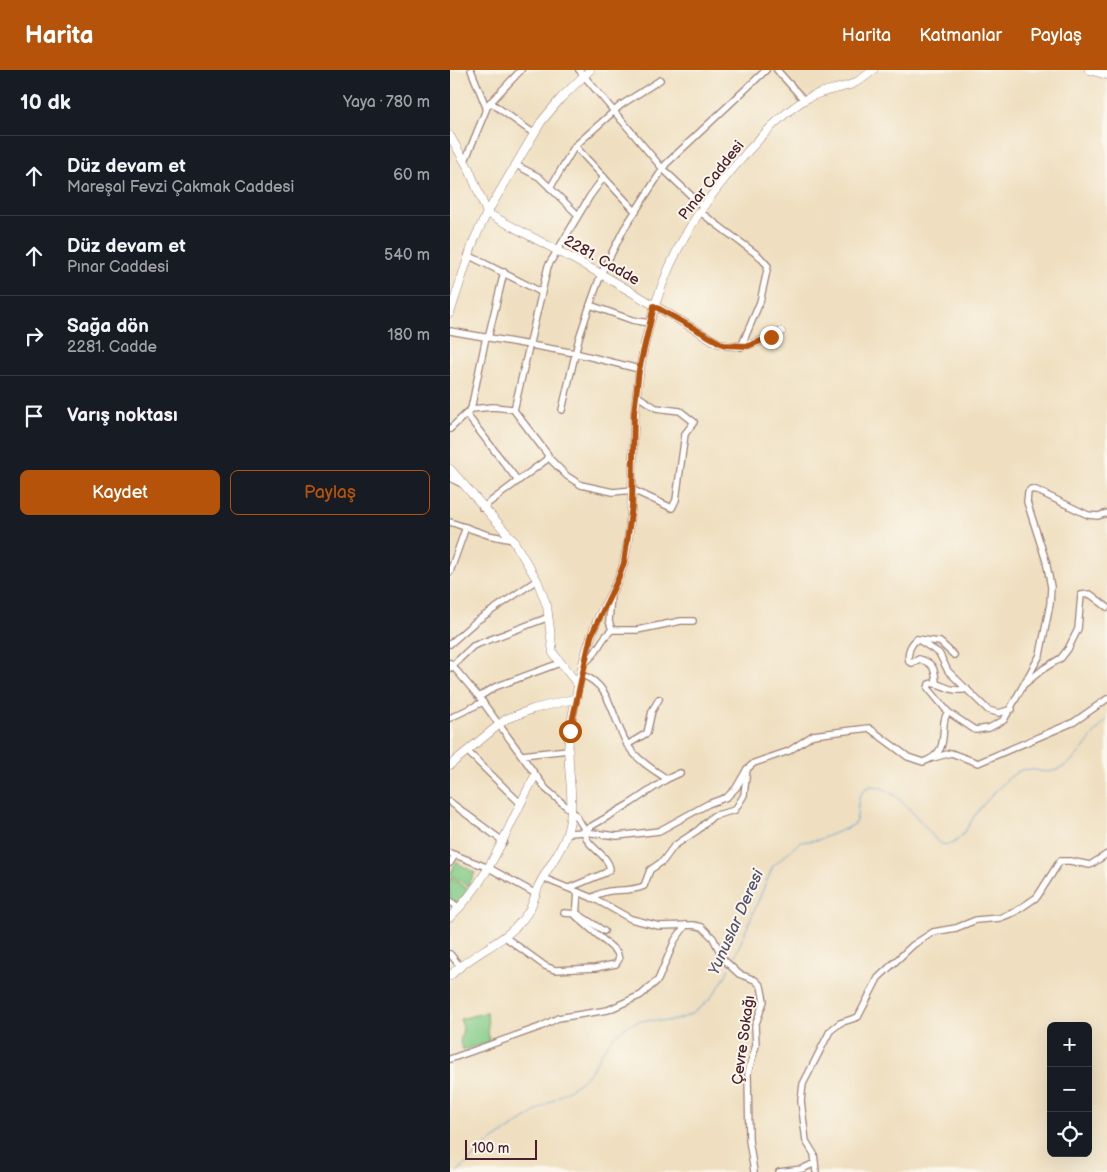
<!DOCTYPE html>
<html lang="tr">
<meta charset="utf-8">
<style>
:root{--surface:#171b24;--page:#242831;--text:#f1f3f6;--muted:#9ea1a6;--line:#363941;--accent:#b45309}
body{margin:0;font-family:"Balsamiq Sans",sans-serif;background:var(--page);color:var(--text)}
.controls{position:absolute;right:15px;bottom:15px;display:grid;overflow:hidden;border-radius:8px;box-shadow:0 5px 20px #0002}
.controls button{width:45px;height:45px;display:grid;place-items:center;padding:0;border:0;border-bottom:1px solid var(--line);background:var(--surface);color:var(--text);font:25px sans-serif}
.scale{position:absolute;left:15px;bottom:12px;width:72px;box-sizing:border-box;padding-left:5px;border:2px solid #4a1f2b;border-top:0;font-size:14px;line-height:18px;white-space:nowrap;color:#4a1f2b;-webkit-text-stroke:4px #fbf7ec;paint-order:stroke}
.stop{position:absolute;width:15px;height:15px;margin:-11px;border:4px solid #b45309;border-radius:50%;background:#fff}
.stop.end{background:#b45309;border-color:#fff;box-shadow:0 1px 5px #0008}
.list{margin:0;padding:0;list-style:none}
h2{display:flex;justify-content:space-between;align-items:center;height:65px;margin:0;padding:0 20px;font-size:21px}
h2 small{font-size:16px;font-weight:400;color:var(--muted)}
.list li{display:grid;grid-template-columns:32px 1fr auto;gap:15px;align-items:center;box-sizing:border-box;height:80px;padding:0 20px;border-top:1px solid var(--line)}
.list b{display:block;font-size:19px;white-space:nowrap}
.list p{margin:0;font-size:16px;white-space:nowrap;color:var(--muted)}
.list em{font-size:16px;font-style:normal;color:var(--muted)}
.actions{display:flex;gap:10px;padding:15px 20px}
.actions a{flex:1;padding:11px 0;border:1px solid var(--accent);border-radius:8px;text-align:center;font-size:18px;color:var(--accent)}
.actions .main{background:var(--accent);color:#fff}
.icon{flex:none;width:28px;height:28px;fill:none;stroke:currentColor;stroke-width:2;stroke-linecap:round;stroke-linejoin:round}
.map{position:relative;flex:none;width:657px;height:1102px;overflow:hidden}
header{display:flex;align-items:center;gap:30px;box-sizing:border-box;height:70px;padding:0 25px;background:var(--accent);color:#fff}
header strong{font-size:24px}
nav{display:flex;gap:28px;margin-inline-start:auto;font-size:18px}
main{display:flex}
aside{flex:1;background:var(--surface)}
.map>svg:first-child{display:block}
.green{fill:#85cc88;stroke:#68765a}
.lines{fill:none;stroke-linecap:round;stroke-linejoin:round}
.stream{stroke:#63a0d4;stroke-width:1}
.street-casing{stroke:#9c7f76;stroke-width:8}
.secondary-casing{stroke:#9c7f76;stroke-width:9}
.street{stroke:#fff;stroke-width:5.5}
.secondary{stroke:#fff;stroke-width:8}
.route{stroke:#b45309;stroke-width:6}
.labels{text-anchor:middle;stroke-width:4;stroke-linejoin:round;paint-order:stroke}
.street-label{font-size:15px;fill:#4a1f2b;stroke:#fbf7ec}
.water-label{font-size:16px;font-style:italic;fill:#54536f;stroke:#fbf7ec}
</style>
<header>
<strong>Harita</strong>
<nav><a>Harita</a><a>Katmanlar</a><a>Paylaş</a></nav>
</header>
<main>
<aside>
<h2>10 dk<small>Yaya · 780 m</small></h2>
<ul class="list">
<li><svg class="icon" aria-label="ahead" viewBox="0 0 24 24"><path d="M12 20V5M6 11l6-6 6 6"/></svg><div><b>Düz devam et</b><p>Mareşal Fevzi Çakmak Caddesi</p></div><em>60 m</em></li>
<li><svg class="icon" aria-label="ahead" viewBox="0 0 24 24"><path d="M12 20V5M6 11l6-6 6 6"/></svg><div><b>Düz devam et</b><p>Pınar Caddesi</p></div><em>540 m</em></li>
<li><svg class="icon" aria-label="right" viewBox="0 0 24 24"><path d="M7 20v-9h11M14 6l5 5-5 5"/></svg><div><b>Sağa dön</b><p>2281. Cadde</p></div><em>180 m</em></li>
<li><svg class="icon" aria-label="arrive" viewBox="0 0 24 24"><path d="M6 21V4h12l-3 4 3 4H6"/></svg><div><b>Varış noktası</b></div></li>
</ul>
<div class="actions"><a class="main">Kaydet</a><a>Paylaş</a></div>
</aside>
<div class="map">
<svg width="657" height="1102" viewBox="0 0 657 1102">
<rect width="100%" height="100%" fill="#fbf7ec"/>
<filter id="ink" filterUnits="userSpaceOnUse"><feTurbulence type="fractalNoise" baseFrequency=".02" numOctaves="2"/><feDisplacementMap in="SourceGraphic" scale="10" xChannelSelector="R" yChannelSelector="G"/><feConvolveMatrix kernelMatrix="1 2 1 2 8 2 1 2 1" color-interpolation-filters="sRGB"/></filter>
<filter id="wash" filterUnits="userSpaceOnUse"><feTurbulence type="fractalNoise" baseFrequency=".0096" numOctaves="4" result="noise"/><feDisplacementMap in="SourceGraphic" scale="20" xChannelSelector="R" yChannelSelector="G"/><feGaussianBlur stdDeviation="1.12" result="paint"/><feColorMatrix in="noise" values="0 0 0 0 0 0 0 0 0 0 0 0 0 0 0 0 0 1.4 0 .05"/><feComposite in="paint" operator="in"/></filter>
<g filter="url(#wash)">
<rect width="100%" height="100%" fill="#efdfc0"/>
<!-- green -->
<g class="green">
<path d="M6,792L25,803L18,816L0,805Z"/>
<path d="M0,808L18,819L8,833L0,828Z"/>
<path d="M37,942L39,972L13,980L10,973L13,958L10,949Z"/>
</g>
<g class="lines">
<!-- stream -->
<g class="stream">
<path d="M282,893L323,796L350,772L368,770L404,755C410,745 405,730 413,721C433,699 476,759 488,772C507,783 517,756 526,744C531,737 537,730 543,724C550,716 560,706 569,701C583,695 596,708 613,697C633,685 640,665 657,650"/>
<path d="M7,1102L40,1072L132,1011C149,995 153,971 174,958C197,944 204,954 225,950C251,945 269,920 279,899"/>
</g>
</g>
</g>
<g filter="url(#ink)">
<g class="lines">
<defs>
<g id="street">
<path d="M21,0L36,37"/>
<path d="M129,0L212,98L253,137"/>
<path d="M327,0L354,30"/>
<path d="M40,32L83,63"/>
<path d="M125,76L186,142"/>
<path d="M15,91L38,35L71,0"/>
<path d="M66,95L89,107L128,145"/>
<path d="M100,118L125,76L171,35L210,10"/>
<path d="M250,142L309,186L318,196L310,232L291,277"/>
<path d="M18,185L91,222"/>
<path d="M140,235L182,250L199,253"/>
<path d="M0,261L125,283L189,299"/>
<path d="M38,268L54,202"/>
<path d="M21,339L43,337L63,339L98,385L96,390L32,438"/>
<path d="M64,340L98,196L140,126L154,107"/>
<path d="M112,340L129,268L140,235L151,204L174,159L216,94L316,0"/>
<path d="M17,345L68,411"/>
<path d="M0,359L21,339L36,267"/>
<path d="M98,387L117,406L131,415L163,422L183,420L222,438L226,430L235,364L244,352L230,341L206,338L186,325"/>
<path d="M0,408L12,414"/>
<path d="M0,452L38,465L63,470"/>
<path d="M0,502L16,457"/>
<path d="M161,525L159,551L162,560"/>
<path d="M467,569L489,583L498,601L538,640L549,643L562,639"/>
<path d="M0,574L25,552L87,510"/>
<path d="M0,593L29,627L96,719L125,744L135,760"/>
<path d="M133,593C146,588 150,568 162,560H187L231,551H243"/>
<path d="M0,598L23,576L99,547"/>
<path d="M131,605C163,613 163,657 181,680C190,692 204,700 217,709"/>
<path d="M486,612C485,598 483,593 469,589L462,593L459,592C457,583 460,575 467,569L490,572L504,585"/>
<path d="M576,613L593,599L611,588L618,579L628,559L631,525L640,524L657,537"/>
<path d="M29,627L45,617L110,593"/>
<path d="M498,642L478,618L479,614C490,610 497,624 517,619"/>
<path d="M0,648L33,632"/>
<path d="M177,675L197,663L202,641L209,629"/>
<path d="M17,681L71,734"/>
<path d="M72,685L118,680"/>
<path d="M483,688L501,683L528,693L624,652L657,629"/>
<path d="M0,732L54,772"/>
<path d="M118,763L134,762L167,766L209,761L258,734L277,727L286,718L297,699L304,693L339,681L363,665L419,658L458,687L473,692C504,682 487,655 498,642L525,660L539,658L554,650L590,585L600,534L601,517L596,491L577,432L578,422L581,419L586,420L638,445L648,446L657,443"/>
<path d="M0,783L39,798L86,824"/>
<path d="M0,793L5,785"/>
<path d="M93,808L145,829L181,849L209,856L243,855L252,857L263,868L274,890L289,904L305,910L311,916L314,931L305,956L306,975L298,1003L299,1070L304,1102"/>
<path d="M119,818L155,803L160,799C158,783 133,776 135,760L181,733L217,709L230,703"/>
<path d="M142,828C158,816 176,824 194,816L200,800L213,791L224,776L248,760L263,746L285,740L294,725L297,699"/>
<path d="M0,831L9,838"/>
<path d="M114,843L128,844L154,861"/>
<path d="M55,867L95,896L105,900L145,898L166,894L169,889L167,882L126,846L128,822"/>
<path d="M0,884L10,896"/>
<path d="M0,989L90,957L108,948L158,940L191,925L208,910L225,870L236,855"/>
<path d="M365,1093L366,1102"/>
<path d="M329,1102L352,1099L365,1093L364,1084L356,1071L351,1031L353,1014L380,961L390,953L408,947L428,908L463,875L483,862L506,858L526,850L550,848L565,842L587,827L610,791H620L640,795L657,784"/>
</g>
<g id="secondary">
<path d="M639,0L657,5"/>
<path d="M0,66L19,99L37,143L151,204L268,273C291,281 310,272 331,262"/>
<path d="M0,243L24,170L37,143L91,52L111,28L140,0"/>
<path d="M0,399L63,470L87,510L97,536L103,583L129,616"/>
<path d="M0,695L56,649L83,639L127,628"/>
<path d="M0,847C42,808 58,754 85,706"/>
<path d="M0,906C24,881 59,872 78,842C83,835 85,825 88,817C102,788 119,776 121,740C123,713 115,687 120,660C126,625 132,588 145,556C153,534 169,515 174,492C185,442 181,394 185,343C190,272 208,206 247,146C269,113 325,44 360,27C386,15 399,22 423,0"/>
</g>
</defs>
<!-- street casing -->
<use href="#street" class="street-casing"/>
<!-- secondary casing -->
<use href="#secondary" class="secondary-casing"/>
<!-- street -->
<use href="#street" class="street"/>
<!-- secondary -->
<use href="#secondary" class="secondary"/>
</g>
</g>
<g class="lines" filter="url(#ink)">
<!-- route -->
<path class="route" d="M120,661L141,566L168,509L174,493L182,436L184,343L189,300L204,236L274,275L298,276L321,267"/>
</g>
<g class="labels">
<!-- street labels -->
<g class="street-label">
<text transform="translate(261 110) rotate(-52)" y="5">Pınar Caddesi</text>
<text transform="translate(152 190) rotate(30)" y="5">2281. Cadde</text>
<text transform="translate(293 970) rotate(-82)" y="5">Çevre Sokağı</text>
</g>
<!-- water labels -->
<g class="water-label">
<text transform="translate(285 852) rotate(-66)" y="6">Yunuslar Deresi</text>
</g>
</g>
</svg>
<div class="controls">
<button>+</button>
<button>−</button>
<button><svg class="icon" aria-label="locate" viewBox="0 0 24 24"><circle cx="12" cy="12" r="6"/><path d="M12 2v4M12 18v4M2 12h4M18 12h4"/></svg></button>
</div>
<div class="scale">100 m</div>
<div class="stop" style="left:120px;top:661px"></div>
<div class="stop end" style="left:321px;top:267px"></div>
</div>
</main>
